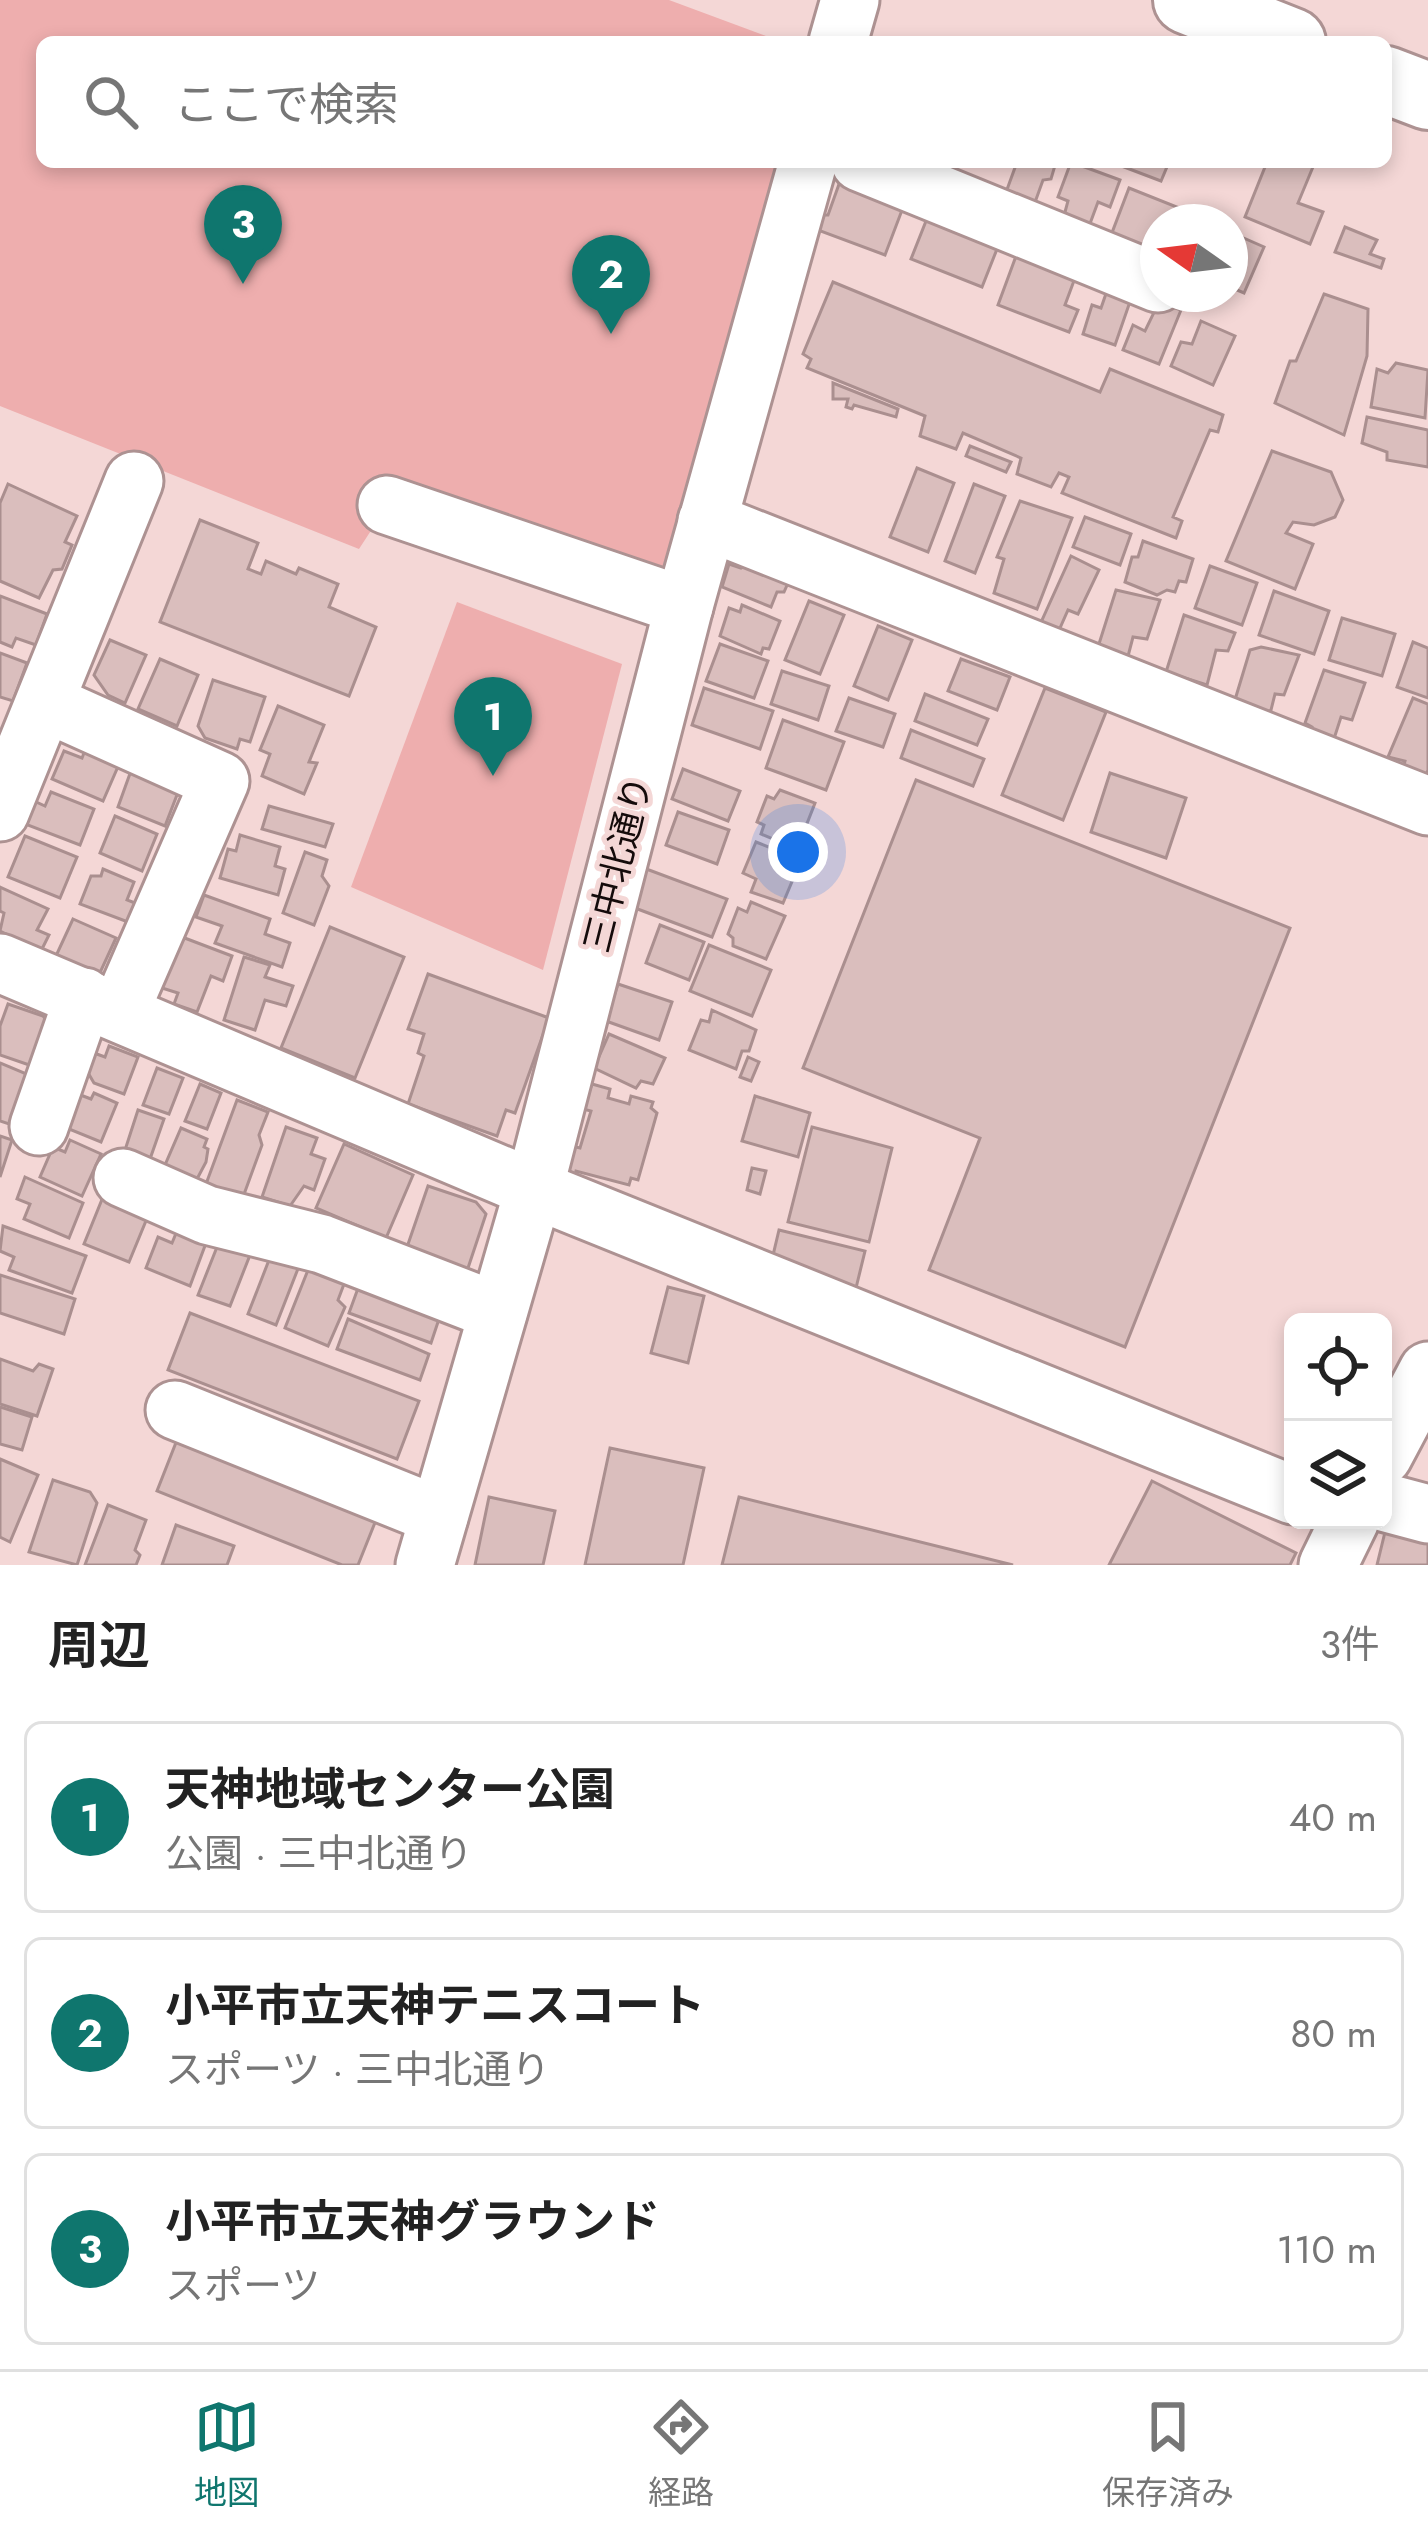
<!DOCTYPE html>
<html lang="ja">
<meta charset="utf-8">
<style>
:root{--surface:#fff;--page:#f6f6f6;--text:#222;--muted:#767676;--line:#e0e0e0;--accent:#0f766e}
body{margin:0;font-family:Jost,"Noto Sans JP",sans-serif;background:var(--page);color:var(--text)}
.controls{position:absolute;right:36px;bottom:36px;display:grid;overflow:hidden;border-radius:18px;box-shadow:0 6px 18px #0003}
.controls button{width:108px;height:108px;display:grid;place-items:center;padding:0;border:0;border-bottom:3px solid var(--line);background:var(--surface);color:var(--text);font:60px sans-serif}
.compass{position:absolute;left:1140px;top:204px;width:108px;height:108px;border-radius:50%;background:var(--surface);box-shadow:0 6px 18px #0003;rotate:284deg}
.you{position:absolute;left:798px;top:852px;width:42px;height:42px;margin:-30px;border:9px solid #fff;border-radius:50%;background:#1a73e8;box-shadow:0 0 0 18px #1a73e833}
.badge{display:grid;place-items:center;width:78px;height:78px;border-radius:50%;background:var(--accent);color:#fff;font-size:39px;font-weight:700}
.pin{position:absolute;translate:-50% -99px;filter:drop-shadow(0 3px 6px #0008)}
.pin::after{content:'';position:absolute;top:63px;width:42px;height:36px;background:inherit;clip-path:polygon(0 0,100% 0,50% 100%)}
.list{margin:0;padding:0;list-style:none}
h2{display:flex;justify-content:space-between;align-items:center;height:156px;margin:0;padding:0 48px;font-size:51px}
h2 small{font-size:39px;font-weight:400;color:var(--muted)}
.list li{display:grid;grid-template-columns:78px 1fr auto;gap:36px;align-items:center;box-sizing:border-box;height:192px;margin:0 24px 24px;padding:0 24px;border:3px solid var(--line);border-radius:18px}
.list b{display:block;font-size:45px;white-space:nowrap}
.list p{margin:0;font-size:39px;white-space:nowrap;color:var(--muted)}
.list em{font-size:39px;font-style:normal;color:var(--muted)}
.icon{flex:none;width:66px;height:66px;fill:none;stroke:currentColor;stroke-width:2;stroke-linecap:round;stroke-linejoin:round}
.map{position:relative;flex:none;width:1428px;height:1565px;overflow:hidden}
.search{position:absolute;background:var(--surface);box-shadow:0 6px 18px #0003;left:36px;right:36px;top:36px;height:132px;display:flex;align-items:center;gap:30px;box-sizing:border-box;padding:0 42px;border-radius:18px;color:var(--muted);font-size:45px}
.sheet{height:804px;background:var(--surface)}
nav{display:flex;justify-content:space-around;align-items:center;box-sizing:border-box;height:168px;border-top:3px solid var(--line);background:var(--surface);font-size:33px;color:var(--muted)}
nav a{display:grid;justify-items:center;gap:6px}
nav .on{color:var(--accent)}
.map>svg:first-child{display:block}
.green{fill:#eeaeae}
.building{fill:#dabebd;stroke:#aa8f8f;stroke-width:3}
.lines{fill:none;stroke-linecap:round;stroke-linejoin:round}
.minor-casing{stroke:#ad9292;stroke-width:63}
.major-casing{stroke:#ad9292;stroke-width:72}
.minor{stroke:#fff;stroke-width:57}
.major{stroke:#fff;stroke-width:66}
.labels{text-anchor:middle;stroke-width:10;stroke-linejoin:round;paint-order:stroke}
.street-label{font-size:36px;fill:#150b0b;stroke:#f4d7d6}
</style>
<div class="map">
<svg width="1428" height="1565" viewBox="0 0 1428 1565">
<rect width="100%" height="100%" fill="#f4d7d6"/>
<!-- green -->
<g class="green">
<path d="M0,0H669L782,42H42V162H808L684,606L387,506L359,549L0,406Z"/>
<path d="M457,602L622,664L543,970L351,887Z"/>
</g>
<!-- building -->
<g class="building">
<path d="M1017,162H1056L1051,179L1043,180L1034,205L1005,195Z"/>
<path d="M1071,162L1120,180L1110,207L1098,202L1088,229L1073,223L1065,212L1068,201L1058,197Z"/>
<path d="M1111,162H1169L1161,181Z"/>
<path d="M1267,162H1315L1298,203L1323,212L1310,244L1245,217Z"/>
<path d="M843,173L907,197L885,255L815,229L821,215H828Z"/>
<path d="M1129,188L1202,217L1200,222H1158V257L1110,238Z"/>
<path d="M928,216L999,244L982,287L911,259Z"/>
<path d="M1345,227L1377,240L1370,254L1384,259L1381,268L1335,252Z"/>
<path d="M1230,232L1264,247L1244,293L1230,287Z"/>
<path d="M1019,248L1078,270L1065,305L1078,310L1069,332L998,305Z"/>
<path d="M833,282L1100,392L1110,369L1223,415L1218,432L1210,430L1173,517L1182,521L1176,538L1062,493L1069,477L1059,473L1051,487L1017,474L1021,458L963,433L956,449L920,436L925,416L807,368L811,359L803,354Z"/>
<path d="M1109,285L1133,293L1115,345L1083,334L1092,305L1101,308Z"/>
<path d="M1324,294L1368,309L1367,356L1344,435L1275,403L1290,361H1296Z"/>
<path d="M1159,302L1181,310L1159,364L1123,350L1133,325L1145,331Z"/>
<path d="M1201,321L1235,336L1213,385L1171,366L1181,342L1192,344Z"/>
<path d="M1396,363L1428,370L1425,418L1371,407L1377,369L1388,373Z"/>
<path d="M833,383L898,409L896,417L854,405L852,409L846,407L848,399H833Z"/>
<path d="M1367,417L1428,430V467L1387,460V452L1362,443Z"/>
<path d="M970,446L1011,462L1006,472L966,456Z"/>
<path d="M1272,451L1331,472L1343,500L1335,517L1314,525L1293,522L1286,533L1313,544L1295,589L1226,561Z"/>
<path d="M917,468L954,483L928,552L890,537Z"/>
<path d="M8,484L77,516L65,542L72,545L62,569L53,570L39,598L0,581V503Z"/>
<path d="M974,484L1005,496L975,573L945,561Z"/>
<path d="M1020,501L1072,518L1037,609L994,593L1004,559L997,557Z"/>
<path d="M1085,517L1131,534L1120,565L1073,547Z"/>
<path d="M200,520L258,543L248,569L261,574L266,561L296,574L299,568L338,584L329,607L376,627L349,696L160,622Z"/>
<path d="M1143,541L1193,559L1186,582L1179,581L1175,592L1167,590L1157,595L1125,582L1132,557H1138Z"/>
<path d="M1071,556L1099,570L1078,614L1068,610L1056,637L1038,629Z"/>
<path d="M729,564L741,568L746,565L788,583L784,592H777L771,607L722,587Z"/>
<path d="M1210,566L1257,583L1242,625L1195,608Z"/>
<path d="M1116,590L1160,600L1147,639L1133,637L1126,664L1098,647Z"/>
<path d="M1274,591L1329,611L1314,654L1259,635Z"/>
<path d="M0,596L47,614L36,645L16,638L12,647L0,642Z"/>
<path d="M809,601L844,615L820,674L785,660Z"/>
<path d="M742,605L780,621L769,649L763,648L761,654L720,636L729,608L740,612Z"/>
<path d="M1184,615L1235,633L1228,651L1216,650L1207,685L1166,672Z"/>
<path d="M1342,618L1395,634L1382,676L1329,660Z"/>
<path d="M878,626L912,640L888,700L854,686Z"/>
<path d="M110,640L146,655L125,703L108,695L94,675Z"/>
<path d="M1413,642L1428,648V698L1397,687Z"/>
<path d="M720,644L768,661L754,698L706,681Z"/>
<path d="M1261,647L1299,655L1284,695L1275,694L1271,710L1261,715L1231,713L1250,650Z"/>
<path d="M0,653L27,663L13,701L0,697Z"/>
<path d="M160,659L198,675L177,726L138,709Z"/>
<path d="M961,659L1010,677L997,710L948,691Z"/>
<path d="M1324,670L1365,683L1352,720L1341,717L1331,748L1309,739L1312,727L1305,723Z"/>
<path d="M782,671L829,686L818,720L771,704Z"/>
<path d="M213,680L265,697L250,742L240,739L237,749L205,738L198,726Z"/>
<path d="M704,688L773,711L760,749L692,725Z"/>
<path d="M1045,688L1106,712L1063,820L1002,795Z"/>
<path d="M925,694L988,719L977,745L915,721Z"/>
<path d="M849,698L895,714L883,747L836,731Z"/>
<path d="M1413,698L1428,704V770L1422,784L1403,769L1405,761L1388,757Z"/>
<path d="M278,706L324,725L309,762L317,763L304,794L262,776L270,754L260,750Z"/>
<path d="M783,720L844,742L826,790L766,768Z"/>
<path d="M911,730L984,759L973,786L901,758Z"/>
<path d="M86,748L120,762L103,801L52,779L64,751L82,758Z"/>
<path d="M132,768L180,787L165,826L118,807Z"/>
<path d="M683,769L740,791L728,821L672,799Z"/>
<path d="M1110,773L1186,798L1166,858L1091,832Z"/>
<path d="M916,780L1290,928L1125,1347L929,1270L980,1138L803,1068Z"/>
<path d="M780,790L815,803L797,849L761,834L764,825L757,822L767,796L774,799Z"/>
<path d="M51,792L94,809L80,845L25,824L34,801L45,806Z"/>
<path d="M269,806L333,824L325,847L262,829Z"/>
<path d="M678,812L729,830L717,864L666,845Z"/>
<path d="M115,816L157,834L142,871L100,853Z"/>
<path d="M240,835L280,847L275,866L285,869L278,895L220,878L228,849L236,851Z"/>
<path d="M25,836L77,857L60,898L8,877Z"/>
<path d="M756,842L801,860L783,903L751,892L756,879L743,873Z"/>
<path d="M305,852L327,860L322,876L329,886L314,925L283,913Z"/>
<path d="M641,867L727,899L712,937L627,905Z"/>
<path d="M103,869L134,882L127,900L135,903L128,922L80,904L91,876H101Z"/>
<path d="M0,887L48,909L37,930L49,935L41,951L0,931L4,913L0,911Z"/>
<path d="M204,895L270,919L265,934L290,943L282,967L215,943L222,926L196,917Z"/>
<path d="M751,902L785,916L766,959L733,946V938L728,934L738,908L747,912Z"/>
<path d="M73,919L116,938L98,977L55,958Z"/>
<path d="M660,925L704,942L689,980L646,963Z"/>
<path d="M330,927L404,957L355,1078L281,1048Z"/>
<path d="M182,937L232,956L223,981L211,976L197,1012L174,1004L178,993L162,988Z"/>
<path d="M709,945L771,970L752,1016L690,991Z"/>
<path d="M244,957L270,965L265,977L293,986L286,1006L265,1000L255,1030L224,1020Z"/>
<path d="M428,974L549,1018L515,1113L506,1110L497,1136L408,1104L424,1056L418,1053L424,1034L408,1029Z"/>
<path d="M618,984L672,1002L659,1040L606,1021Z"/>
<path d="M8,1004L43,1016L52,1027L38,1068L0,1055V1026Z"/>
<path d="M712,1010L756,1030L749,1051H742L736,1069L689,1050L701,1020L709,1022Z"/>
<path d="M609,1034L665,1058L653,1084L641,1081L636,1088L594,1068Z"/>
<path d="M109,1046L138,1057L124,1094L94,1083L87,1071L94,1053L105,1057Z"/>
<path d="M748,1057L759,1062L751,1081L740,1077Z"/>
<path d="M0,1063L29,1075L9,1124L0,1121Z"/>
<path d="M157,1068L183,1078L169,1114L143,1105Z"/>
<path d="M200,1084L221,1093L207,1129L185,1121Z"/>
<path d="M592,1084L610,1089L608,1098L629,1104L631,1096L653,1102L651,1108L657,1113L638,1180L631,1178L629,1185L576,1171L573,1184L562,1181L572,1146L580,1148L591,1111L583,1109Z"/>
<path d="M94,1093L117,1103L101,1142L64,1127L78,1094L91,1099Z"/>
<path d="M755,1096L810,1113L798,1157L742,1141Z"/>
<path d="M237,1100L268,1112L259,1135L262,1145L243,1197L206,1184Z"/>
<path d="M138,1110L164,1119L150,1159L125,1150Z"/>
<path d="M286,1127L317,1138L311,1154L325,1159L314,1190L304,1186L290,1206L262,1197Z"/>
<path d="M812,1127L892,1148L869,1242L788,1222Z"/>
<path d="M181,1128L207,1139L204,1147L208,1149L206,1162L197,1179L172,1173L165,1165Z"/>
<path d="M0,1136L12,1140L0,1177Z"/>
<path d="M70,1140L101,1154L82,1196L40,1177L53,1147L65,1152Z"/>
<path d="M344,1144L413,1175L386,1238L316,1208Z"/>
<path d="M752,1168L766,1171L760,1194L747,1190Z"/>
<path d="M25,1177L83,1203L69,1238L24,1219L30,1204L17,1199Z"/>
<path d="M428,1186L476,1202L486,1214L467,1271L406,1250Z"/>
<path d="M105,1192L150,1211L129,1262L84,1244Z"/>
<path d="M3,1226L86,1256L72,1293L9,1270L14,1257L0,1251Z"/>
<path d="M779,1230L865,1251L856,1288L770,1268Z"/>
<path d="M177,1231L206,1243L190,1286L146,1268L158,1237L172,1243Z"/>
<path d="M217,1247L250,1255L230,1306L198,1295Z"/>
<path d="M269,1260L301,1261L276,1325L248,1314Z"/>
<path d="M308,1270L344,1284L338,1300L345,1307L328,1346L285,1328Z"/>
<path d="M0,1275L75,1299L64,1334L0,1313Z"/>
<path d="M361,1280L440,1316L431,1343L349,1313Z"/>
<path d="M668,1287L704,1296L688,1363L651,1353Z"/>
<path d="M190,1313L419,1401L397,1459L168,1370Z"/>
<path d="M348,1319L429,1354L420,1380L337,1349Z"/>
<path d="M0,1359L33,1371L39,1364L53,1369L37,1416L0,1404Z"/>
<path d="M0,1407L32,1417L22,1450L0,1444Z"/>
<path d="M177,1440L376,1520L358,1565H342L157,1491Z"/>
<path d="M610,1448L704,1468L683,1565H585Z"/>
<path d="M0,1459L38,1475L10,1542L0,1537Z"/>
<path d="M53,1480L90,1492L97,1503L77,1565L29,1552Z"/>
<path d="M1152,1481L1296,1553L1290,1565H1109Z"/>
<path d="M489,1497L555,1511L543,1565H475Z"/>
<path d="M739,1497L1013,1565H722Z"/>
<path d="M108,1505L146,1520L135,1550L140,1555L136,1565H85Z"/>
<path d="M176,1525L234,1546L227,1565H162Z"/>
<path d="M1385,1532L1428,1543V1565H1377Z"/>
</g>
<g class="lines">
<defs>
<g id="minor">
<path d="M838,42L850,0"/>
<path d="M860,162L1158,283"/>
<path d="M387,505L684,606"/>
<path d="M707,521L1428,806"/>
<path d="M46,703L220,781L120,1011"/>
<path d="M0,812L134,481"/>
<path d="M0,963L534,1189L1293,1495"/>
<path d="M39,1126L84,997"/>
<path d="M123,1178L207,1215L322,1244L498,1312"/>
<path d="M175,1410L439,1516"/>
<path d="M1383,1456L1428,1371"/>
<path d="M1383,1502L1428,1514"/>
<path d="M425,1565L534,1189L684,606L808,162"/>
<path d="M1328,1565L1350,1520"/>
</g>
<g id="major">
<path d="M1187,0L1292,42"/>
<path d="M1386,80L1428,96"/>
</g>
</defs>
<!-- minor casing -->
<use href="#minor" class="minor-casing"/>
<!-- major casing -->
<use href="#major" class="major-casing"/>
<!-- minor -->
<use href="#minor" class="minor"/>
<!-- major -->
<use href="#major" class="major"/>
</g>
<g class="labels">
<!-- street labels -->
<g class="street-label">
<text transform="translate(617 864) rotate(-76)" y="13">三中北通り</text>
</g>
</g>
</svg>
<div class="controls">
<button><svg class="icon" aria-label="locate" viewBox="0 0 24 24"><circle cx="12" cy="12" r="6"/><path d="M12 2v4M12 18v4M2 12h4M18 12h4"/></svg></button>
<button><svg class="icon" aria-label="layers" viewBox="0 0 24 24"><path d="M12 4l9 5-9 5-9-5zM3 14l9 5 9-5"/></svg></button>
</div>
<svg class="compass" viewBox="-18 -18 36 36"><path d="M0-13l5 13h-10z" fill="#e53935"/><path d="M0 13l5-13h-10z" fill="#767676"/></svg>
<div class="you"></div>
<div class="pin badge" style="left:493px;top:776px">1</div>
<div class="pin badge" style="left:611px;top:334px">2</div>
<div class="pin badge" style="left:243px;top:284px">3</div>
<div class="search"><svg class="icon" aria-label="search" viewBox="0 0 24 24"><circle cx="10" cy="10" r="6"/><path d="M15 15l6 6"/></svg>ここで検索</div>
</div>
<section class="sheet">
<h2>周辺<small>3件</small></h2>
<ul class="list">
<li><span class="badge">1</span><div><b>天神地域センター公園</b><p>公園 · 三中北通り</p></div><em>40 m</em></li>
<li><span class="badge">2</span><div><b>小平市立天神テニスコート</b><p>スポーツ · 三中北通り</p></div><em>80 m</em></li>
<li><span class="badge">3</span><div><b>小平市立天神グラウンド</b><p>スポーツ</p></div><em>110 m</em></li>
</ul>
</section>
<nav>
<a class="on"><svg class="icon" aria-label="map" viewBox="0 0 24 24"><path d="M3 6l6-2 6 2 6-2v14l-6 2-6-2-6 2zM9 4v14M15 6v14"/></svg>地図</a>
<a><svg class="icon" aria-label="directions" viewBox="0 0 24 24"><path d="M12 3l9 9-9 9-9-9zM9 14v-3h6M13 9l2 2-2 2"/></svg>経路</a>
<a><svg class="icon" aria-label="saved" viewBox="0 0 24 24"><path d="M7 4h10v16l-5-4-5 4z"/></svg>保存済み</a>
</nav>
